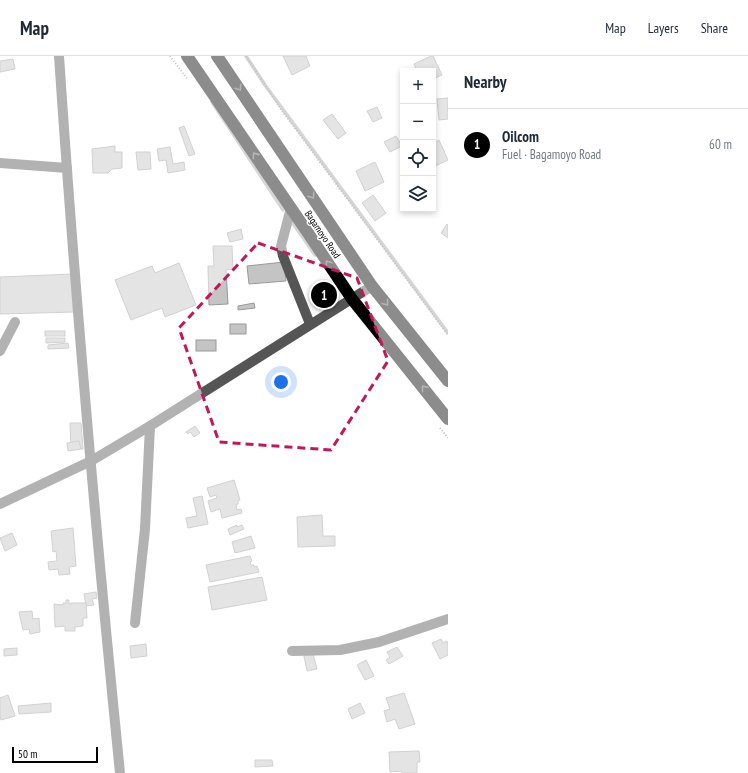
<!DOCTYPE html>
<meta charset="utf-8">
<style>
:root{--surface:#fff;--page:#f6f6f7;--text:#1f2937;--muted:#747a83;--line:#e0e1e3;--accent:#000}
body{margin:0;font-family:"PT Sans Narrow",sans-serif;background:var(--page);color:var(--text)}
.controls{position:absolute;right:12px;top:12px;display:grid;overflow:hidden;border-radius:0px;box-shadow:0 2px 6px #0003}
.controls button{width:36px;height:36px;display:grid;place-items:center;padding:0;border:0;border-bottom:1px solid var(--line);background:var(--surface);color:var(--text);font:20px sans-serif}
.scale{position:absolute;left:12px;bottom:10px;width:86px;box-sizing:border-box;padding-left:4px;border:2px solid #000;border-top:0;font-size:11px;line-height:14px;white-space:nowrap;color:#000;-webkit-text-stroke:3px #fff;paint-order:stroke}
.you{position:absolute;left:281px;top:326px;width:14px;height:14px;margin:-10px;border:3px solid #fff;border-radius:50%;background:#1a73e8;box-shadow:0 0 0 6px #1a73e833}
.badge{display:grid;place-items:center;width:26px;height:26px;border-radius:50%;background:var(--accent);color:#fff;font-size:13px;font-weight:700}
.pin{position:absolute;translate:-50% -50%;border:2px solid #fff;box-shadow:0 1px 4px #0006}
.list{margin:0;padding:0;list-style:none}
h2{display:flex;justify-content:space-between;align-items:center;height:52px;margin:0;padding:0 16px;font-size:17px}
h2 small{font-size:13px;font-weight:400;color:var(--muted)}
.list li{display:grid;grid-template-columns:26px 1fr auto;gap:12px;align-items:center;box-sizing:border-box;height:72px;padding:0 16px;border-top:1px solid var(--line)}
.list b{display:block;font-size:15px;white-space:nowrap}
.list p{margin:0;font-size:13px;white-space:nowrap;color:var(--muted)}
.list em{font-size:13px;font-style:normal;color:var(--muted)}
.icon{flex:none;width:22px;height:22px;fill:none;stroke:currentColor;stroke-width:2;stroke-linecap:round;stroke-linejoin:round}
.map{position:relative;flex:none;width:448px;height:717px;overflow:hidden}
header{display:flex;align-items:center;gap:24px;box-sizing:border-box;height:56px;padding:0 20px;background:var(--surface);border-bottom:1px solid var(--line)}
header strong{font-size:19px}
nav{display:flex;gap:22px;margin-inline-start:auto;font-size:14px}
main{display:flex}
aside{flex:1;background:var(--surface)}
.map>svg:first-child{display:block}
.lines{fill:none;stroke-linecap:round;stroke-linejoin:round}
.stream{stroke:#a3a3a3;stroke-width:3.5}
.building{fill:#c4c4c4;stroke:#999}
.path{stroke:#777;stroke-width:2;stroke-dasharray:1 2;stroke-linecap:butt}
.minor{stroke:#555;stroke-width:10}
.highway{stroke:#000;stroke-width:12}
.oneway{stroke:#595959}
.marked{fill:none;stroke:#c2185b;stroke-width:3;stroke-dasharray:8 5;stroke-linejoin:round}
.labels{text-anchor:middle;stroke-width:3;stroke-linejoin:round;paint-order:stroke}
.street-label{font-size:10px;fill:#000;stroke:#fff}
</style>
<header>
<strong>Map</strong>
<nav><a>Map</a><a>Layers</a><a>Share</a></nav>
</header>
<main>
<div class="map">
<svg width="448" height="717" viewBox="0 0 448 717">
<rect width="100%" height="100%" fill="#fff"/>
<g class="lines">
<!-- stream -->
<g class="stream">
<path d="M246,0L265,29L448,277"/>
<path d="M212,46L283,154"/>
<path d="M292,166L315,199"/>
</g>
</g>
<!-- building -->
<g class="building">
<path d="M283,0H306L310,10L292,19Z"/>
<path d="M431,0H433L442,19L433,23V15H417L414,8Z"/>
<path d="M13,3L15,13L0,16V5Z"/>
<path d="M448,42V63L439,64L437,43Z"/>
<path d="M377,51L382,62L373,66L367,55Z"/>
<path d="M332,58L346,77L338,83L323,64Z"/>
<path d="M184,70L195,98L189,100L179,72Z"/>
<path d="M396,80L402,90L390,96L384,86Z"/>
<path d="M439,84L448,104L433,111V87Z"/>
<path d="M115,90V96H122V112L112,113L108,117H93L92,93Z"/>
<path d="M170,91L173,108L184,106L185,114L168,117L166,104L159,105L157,93Z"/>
<path d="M136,96H150L151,113L138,114Z"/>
<path d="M375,106L384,126L365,135L356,115Z"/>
<path d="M373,139L386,157L375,165L362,147Z"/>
<path d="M447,168L448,169V182L441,177Z"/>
<path d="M241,173L243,183L230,186L227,177Z"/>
<path d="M213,190H232L233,213L226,214L228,248L209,249L208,210H214Z"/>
<path d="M284,206L286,225L249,228L247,210Z"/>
<path d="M179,207L196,249L165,261L162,252L131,264L115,224L152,210L155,217Z"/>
<path d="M73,218L74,256L0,258V221Z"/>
<path d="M254,247L255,252L238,254V250Z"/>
<rect x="230" y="268" width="16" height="10"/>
<rect x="45" y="275" width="20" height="5"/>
<path d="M46,282H65V286L46,287Z"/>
<rect x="196" y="284" width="20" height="11"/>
<path d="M68,287L69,292L48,293V289Z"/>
<path d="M70,367H81L83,393H71Z"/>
<path d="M195,370L200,377L194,381L190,376L188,378L186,376Z"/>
<path d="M79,385L81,393L68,395L67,387Z"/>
<path d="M234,424L240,444L238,445V448L236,449L237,454L241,453L242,457L222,462L220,453L211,456L208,445L217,442L216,439L210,441L207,432Z"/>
<path d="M202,440L208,468L188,472L186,462L197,460L193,442Z"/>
<path d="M322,459L323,480H335V490L298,491L297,461Z"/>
<path d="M237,469V471L242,469L244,473L230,479L228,473Z"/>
<path d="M73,472L76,510L69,511L70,518L59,519L58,513L49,514L48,506L57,505L56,495L53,496L51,475Z"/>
<path d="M12,477L17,489L5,495L0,482Z"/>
<path d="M251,480L255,492L235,497L232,486Z"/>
<path d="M250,500L252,505L250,506L251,509H254V511L257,510L259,516L210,526L206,509Z"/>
<path d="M262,521L267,544L212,554L208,531Z"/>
<path d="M96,536L97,542L92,543L94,549L86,550L84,538Z"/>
<path d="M66,544H69V548H71V547H86L87,562H83V570L75,571V575H65V570L55,571L54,548L63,549V547H66Z"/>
<path d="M32,555L33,563L39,562L40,576L30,578L29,573L23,574L19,556Z"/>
<path d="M441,583L443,587L447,585L448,588V599L440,603L432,587Z"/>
<path d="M146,588L147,600L131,602L130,590Z"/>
<path d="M397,591L403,600L389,608L386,604L390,601L387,596Z"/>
<path d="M17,592V599L4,600V593Z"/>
<path d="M313,598L317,613L307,615L304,600Z"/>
<path d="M366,604L374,620L365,624L357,609Z"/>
<path d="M404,637L415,668L399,673L395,663L387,666L384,655L390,653L386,642Z"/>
<path d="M8,639L15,660L1,664L0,660V642Z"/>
<path d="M51,647V656L19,658L18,650Z"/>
<path d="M360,647L365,657L352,663L348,653Z"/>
<path d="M419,695L420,706H417V717H402V715L390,716L389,696Z"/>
<path d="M255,704H272L273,710L255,711Z"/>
</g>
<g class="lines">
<!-- path -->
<g class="path">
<path d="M170,0L188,24"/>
<path d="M246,0L280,52L448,279"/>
<path d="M440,372L448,382"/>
</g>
<!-- minor -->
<g class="minor">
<path d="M59,0C75,239 96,478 120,717"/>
<path d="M0,107L67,112"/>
<path d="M291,152L281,190L283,200L310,268"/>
<path d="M0,295L15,266"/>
<path d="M0,448L91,405L150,370L372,230"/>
<path d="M135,567L145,473L150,370"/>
<path d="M292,595L340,594L379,586L448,563"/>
</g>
<!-- highway -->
<g class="highway">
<path d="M187,0L308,177L352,243L448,363"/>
<path d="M217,0L372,230L448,325"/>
</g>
</g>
<!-- one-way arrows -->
<defs><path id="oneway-chevron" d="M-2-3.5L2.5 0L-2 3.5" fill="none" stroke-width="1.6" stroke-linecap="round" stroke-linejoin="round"/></defs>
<g class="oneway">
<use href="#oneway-chevron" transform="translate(239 32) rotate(56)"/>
<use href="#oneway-chevron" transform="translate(255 99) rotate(-125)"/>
<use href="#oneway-chevron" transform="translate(312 140) rotate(56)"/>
<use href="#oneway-chevron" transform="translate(328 207) rotate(-123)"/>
<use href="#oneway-chevron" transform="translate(386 247) rotate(52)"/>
<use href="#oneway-chevron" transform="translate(424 332) rotate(-129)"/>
</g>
<!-- marked area -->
<path d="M0 0H448V717H0ZM258,187L357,222L388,305L331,394L219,386L179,272Z" fill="#fff" fill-opacity=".55" fill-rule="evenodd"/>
<path class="marked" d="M258,187L357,222L388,305L331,394L219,386L179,272Z"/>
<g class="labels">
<!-- street labels -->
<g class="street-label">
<text transform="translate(323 178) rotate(56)" y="4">Bagamoyo Road</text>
</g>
</g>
</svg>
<div class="controls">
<button>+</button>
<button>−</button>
<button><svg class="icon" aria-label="locate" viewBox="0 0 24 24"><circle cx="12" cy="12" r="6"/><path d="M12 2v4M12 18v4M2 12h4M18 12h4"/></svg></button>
<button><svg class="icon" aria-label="layers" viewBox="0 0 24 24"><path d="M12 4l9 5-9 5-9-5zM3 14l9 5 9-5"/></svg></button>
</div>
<div class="scale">50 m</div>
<div class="you"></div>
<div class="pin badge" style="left:324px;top:239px">1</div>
</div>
<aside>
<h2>Nearby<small></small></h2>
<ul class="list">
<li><span class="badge">1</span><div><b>Oilcom</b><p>Fuel · Bagamoyo Road</p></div><em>60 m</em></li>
</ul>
</aside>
</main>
